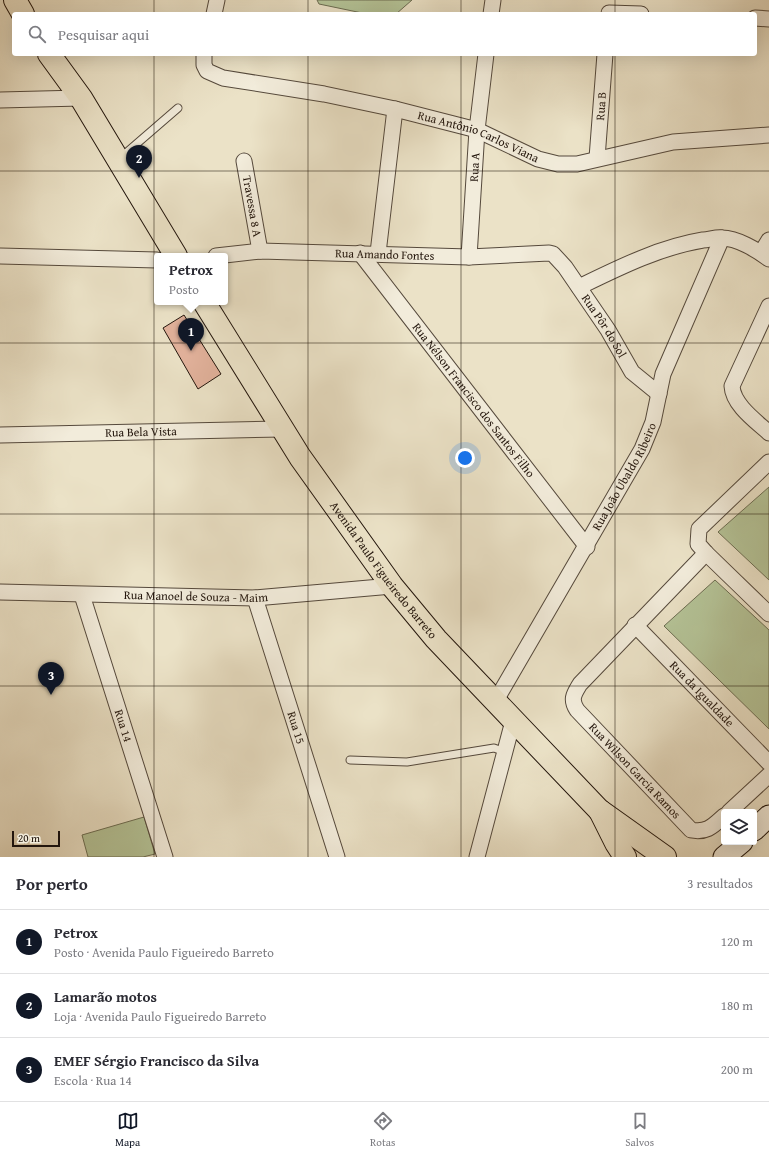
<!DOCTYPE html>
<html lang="pt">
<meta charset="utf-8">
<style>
:root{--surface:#fff;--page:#f7f7f7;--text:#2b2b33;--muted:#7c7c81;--line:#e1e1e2;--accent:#111827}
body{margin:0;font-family:"Gentium Book Plus",serif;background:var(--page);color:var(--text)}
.controls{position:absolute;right:12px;bottom:12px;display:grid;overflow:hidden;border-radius:4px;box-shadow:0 4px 16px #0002}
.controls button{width:36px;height:36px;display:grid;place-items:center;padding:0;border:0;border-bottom:1px solid var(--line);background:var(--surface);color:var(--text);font:20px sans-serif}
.scale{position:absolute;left:12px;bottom:10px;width:48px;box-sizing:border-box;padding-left:4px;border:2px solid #23160d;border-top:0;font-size:11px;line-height:14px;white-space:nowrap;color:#23160d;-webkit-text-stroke:3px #f2ecdb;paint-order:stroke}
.you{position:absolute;left:465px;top:458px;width:14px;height:14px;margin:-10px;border:3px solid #fff;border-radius:50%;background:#1a73e8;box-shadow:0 0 0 6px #1a73e833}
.badge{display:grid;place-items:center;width:26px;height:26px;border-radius:50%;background:var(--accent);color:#fff;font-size:13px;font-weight:700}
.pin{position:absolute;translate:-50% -33px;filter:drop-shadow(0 1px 2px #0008)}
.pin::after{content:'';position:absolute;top:21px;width:14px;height:12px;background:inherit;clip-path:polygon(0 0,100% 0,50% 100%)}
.popup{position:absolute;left:154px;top:253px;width:74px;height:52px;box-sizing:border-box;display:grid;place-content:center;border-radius:4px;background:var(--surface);filter:drop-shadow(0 1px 3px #0005);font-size:13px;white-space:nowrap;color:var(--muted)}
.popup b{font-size:15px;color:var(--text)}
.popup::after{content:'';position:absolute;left:50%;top:100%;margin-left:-8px;border:8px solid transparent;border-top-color:var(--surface)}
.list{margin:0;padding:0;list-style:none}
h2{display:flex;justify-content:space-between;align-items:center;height:52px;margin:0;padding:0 16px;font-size:17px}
h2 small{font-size:13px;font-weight:400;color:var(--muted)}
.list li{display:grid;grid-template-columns:26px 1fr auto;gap:12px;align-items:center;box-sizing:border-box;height:64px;padding:0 16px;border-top:1px solid var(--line)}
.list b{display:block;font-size:15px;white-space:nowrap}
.list p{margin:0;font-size:13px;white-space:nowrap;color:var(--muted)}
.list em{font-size:13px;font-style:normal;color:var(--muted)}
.icon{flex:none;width:22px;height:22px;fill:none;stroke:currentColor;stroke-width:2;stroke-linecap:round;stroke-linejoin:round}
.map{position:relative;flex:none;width:769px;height:857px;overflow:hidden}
.search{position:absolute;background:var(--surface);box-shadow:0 4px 16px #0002;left:12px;right:12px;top:12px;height:44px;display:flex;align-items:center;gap:10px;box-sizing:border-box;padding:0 14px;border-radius:4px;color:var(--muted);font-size:15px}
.sheet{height:244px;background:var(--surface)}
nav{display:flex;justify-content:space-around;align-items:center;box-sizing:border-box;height:56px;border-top:1px solid var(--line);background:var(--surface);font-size:11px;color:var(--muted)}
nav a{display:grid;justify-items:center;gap:2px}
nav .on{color:var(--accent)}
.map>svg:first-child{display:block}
.green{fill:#b5c498;stroke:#6c6d52}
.building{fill:#e2b29c;stroke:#23160d}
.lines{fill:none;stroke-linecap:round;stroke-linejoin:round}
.lane-casing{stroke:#55493c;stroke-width:9}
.street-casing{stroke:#55493c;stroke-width:17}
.secondary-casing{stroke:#23160d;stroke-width:23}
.primary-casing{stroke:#23160d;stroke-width:24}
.lane{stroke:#f2ecdb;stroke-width:7}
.street{stroke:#f2ecdb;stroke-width:15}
.secondary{stroke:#f2ecdb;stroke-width:21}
.primary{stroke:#ebe2c7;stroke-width:22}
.grid{fill:none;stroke:#23160d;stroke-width:1;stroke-opacity:0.55}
.labels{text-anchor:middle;stroke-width:3;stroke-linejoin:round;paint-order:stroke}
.street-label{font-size:12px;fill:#23160d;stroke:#f2ecdb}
</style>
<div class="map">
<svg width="769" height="857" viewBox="0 0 769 857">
<rect width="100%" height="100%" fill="#ebe2c7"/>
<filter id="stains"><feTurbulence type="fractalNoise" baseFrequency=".005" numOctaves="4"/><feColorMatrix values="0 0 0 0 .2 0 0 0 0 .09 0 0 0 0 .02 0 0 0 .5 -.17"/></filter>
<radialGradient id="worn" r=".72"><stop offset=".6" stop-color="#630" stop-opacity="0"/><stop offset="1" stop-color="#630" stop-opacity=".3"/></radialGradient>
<!-- green -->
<g class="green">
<path d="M317,0H412L396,14H367L319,4Z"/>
<path d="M769,487V580L718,532Z"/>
<path d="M715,580L769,630V729L664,626Z"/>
<path d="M144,817L155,854L143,857H88L82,835Z"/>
</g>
<!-- building -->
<path class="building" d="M184,315L221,374L198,389L163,328Z"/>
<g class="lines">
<defs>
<g id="lane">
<path d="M119,159L178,108"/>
<path d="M350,760L407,762L494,748L505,752"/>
</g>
<g id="street">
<path d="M609,13L641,14"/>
<path d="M214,14L217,0"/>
<path d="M491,14L493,0"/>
<path d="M755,18L769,19"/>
<path id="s1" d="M204,54V65L207,71L223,78L324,94L395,109L477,130L538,159L558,164H577L673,142L769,135"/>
<path d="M0,100L81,98"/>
<path id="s2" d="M597,158L605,54"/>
<path id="s3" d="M244,161L260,251"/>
<path id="s4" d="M360,253L587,547"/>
<path d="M378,253L395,109"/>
<path d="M761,253L769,240"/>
<path d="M0,256L157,260"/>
<path id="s5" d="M216,256L260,251L469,257L549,253L553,254L565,267L608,330L632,372L659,394"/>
<path id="s6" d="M469,257L477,130L486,54"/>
<path d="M579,287C618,268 660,247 703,240C709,240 716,237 722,238C737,238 757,250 769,259"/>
<path d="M769,306L732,386C733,405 756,421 769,433"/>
<path id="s7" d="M0,435L282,429"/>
<path d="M769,462L699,529L698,544L706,553L769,614"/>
<path id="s8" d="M706,553L580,684C574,694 570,699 577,710L691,830C707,833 713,826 724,816"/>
<path id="s9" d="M0,592L255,598L392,586"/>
<path id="s10" d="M82,595L165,857"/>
<path id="s11" d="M255,598L337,857"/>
<path id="s12" d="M635,625L769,763"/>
<path id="s13" d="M495,702L642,449L653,422L663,374L722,238"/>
<path d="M729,812L769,775"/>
<path d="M477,857L513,721"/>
</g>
<g id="secondary">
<path d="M754,830L769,816"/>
<path d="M724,857L742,842"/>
</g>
<g id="primary">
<path d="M15,0L23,14"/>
<path d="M49,54L81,98L176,256"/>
<path id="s14" d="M204,302L300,457L392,586L436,639L599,810L665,857"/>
<path d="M600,811L616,843L625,857"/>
</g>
</defs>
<!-- lane casing -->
<use href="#lane" class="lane-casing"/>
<!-- street casing -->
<use href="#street" class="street-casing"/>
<!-- secondary casing -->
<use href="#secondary" class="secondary-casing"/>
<!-- primary casing -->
<use href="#primary" class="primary-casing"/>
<!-- lane -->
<use href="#lane" class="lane"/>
<!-- street -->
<use href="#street" class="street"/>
<!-- secondary -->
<use href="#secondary" class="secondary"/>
<!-- primary -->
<use href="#primary" class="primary"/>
</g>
<!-- grid -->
<path class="grid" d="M154,0V14M308,0V14M461,0V14M615,0V14M154,54V857M308,54V857M461,54V857M615,54V857M0,171H769M0,343H769M0,514H769M0,686H769"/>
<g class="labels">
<!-- street labels -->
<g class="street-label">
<text dy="4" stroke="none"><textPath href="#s2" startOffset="52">Rua B</textPath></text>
<text dy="4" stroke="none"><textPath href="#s1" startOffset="298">Rua Antônio Carlos Viana</textPath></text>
<text dy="4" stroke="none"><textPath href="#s6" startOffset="90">Rua A</textPath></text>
<text dy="4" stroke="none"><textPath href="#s3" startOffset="46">Travessa 8 A</textPath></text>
<text dy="4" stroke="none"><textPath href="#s5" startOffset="169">Rua Amando Fontes</textPath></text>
<text dy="4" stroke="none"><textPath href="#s5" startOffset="426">Rua Pôr do Sol</textPath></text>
<text dy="4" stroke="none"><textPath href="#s4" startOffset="186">Rua Nélson Francisco dos Santos Filho</textPath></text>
<text dy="4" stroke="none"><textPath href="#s7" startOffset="141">Rua Bela Vista</textPath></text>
<text dy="4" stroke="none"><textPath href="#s13" startOffset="260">Rua João Ubaldo Ribeiro</textPath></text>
<text dy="4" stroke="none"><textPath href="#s14" startOffset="323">Avenida Paulo Figueiredo Barreto</textPath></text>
<text dy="4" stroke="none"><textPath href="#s9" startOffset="196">Rua Manoel de Souza - Maim</textPath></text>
<text dy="4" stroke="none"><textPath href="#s12" startOffset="96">Rua da Igualdade</textPath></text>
<text dy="4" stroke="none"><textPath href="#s10" startOffset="137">Rua 14</textPath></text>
<text dy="4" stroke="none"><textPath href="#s11" startOffset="136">Rua 15</textPath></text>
<text dy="4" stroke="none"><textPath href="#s8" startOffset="294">Rua Wilson Garcia Ramos</textPath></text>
</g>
</g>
<rect width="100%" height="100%" filter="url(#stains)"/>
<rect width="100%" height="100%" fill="url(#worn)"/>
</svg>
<div class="controls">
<button><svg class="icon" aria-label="layers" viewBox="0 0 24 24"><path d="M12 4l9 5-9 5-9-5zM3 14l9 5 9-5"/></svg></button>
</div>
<div class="scale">20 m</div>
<div class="you"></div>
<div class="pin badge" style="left:191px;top:351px">1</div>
<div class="popup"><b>Petrox</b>Posto</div>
<div class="pin badge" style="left:139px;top:178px">2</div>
<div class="pin badge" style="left:51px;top:695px">3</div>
<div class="search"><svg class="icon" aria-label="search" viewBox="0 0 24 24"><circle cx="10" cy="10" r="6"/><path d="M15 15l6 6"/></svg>Pesquisar aqui</div>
</div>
<section class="sheet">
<h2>Por perto<small>3 resultados</small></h2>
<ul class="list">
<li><span class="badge">1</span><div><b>Petrox</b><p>Posto · Avenida Paulo Figueiredo Barreto</p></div><em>120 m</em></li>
<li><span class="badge">2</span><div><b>Lamarão motos</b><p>Loja · Avenida Paulo Figueiredo Barreto</p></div><em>180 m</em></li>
<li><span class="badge">3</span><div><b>EMEF Sérgio Francisco da Silva</b><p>Escola · Rua 14</p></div><em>200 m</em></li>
</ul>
</section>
<nav>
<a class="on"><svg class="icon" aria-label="map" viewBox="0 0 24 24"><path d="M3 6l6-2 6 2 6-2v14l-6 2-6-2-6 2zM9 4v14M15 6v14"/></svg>Mapa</a>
<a><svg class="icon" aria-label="directions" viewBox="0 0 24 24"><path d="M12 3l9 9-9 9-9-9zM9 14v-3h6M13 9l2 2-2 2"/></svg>Rotas</a>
<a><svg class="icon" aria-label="saved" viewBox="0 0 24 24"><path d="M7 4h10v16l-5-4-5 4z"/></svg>Salvos</a>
</nav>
